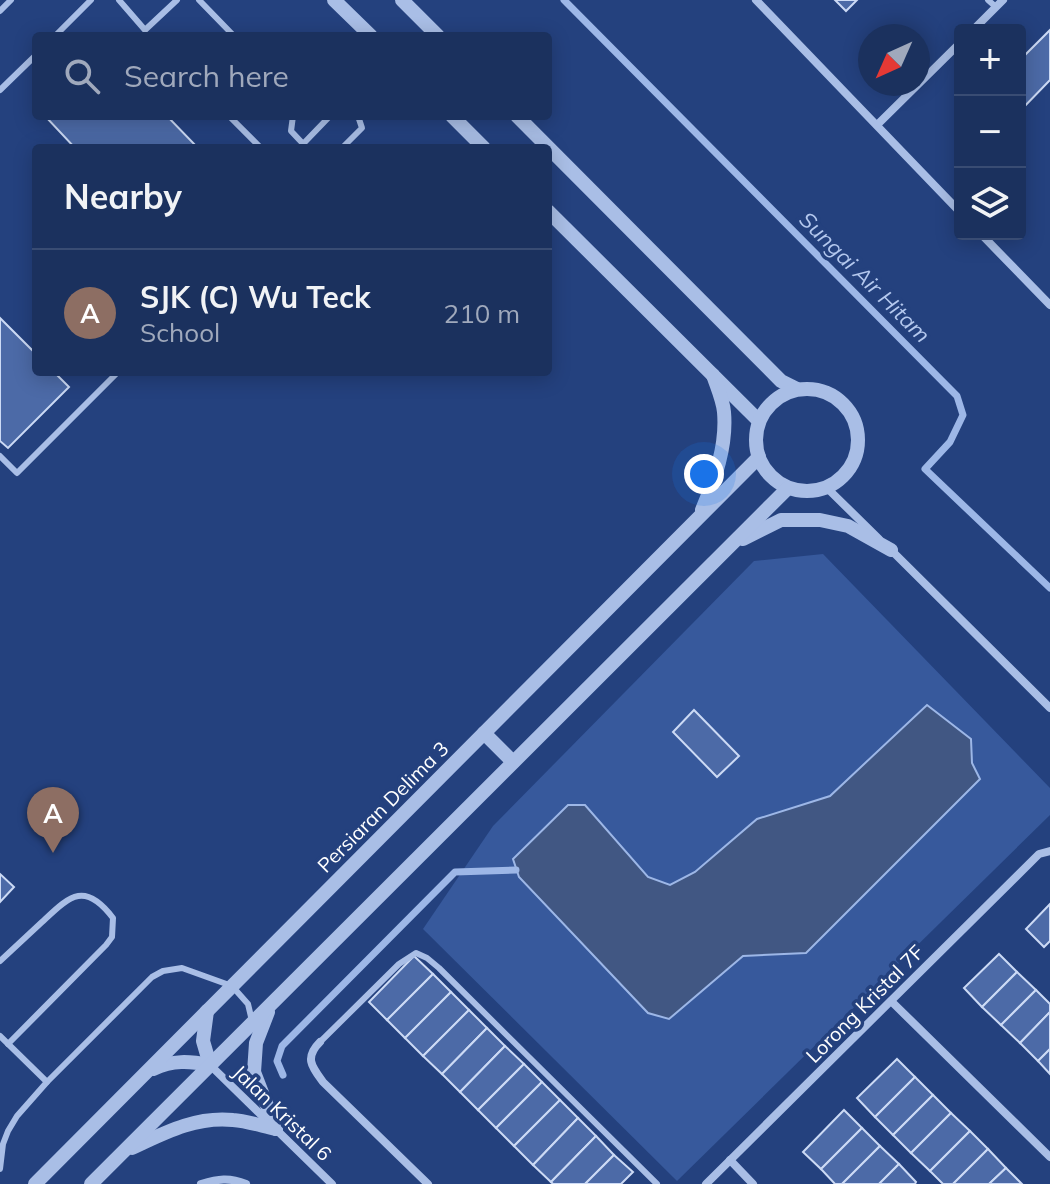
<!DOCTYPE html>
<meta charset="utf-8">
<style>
:root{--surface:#1b315e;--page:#283d67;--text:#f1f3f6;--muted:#a0a9bc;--line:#394c73;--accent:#f0d96c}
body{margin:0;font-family:Mulish,sans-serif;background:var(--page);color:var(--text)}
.controls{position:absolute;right:24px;top:24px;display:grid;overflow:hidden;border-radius:8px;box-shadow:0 4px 20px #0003}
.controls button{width:72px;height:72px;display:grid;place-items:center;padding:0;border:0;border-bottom:2px solid var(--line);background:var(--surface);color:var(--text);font:40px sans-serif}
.compass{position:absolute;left:858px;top:24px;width:72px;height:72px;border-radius:50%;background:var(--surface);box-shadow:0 4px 20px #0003;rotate:225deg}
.you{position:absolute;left:704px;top:474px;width:28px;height:28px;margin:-20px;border:6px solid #fff;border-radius:50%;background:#1a73e8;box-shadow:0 0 0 12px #1a73e833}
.badge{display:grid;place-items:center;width:52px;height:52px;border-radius:50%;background:var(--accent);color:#fff;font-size:26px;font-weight:700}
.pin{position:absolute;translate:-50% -66px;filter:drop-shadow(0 2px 4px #0008)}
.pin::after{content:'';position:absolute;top:42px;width:28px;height:24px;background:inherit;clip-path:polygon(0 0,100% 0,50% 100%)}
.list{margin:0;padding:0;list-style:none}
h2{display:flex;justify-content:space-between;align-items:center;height:104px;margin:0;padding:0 32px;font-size:34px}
h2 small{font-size:26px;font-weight:400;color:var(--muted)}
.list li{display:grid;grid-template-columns:52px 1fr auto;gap:24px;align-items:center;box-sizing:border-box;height:128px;padding:0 32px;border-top:2px solid var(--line)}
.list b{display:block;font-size:30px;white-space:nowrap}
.list p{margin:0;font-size:26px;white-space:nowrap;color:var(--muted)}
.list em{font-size:26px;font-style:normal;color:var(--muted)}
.icon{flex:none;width:44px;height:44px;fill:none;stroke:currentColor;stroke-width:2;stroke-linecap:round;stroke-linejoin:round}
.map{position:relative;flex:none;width:1050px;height:1184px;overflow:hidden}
.search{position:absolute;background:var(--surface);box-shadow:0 4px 20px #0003;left:32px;top:32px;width:520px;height:88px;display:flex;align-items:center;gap:20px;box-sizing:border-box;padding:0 28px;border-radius:8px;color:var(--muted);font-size:30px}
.panel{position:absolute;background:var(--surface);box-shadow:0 4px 20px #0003;left:32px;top:144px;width:520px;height:232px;border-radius:8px}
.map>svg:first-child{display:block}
.green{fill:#37599c}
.water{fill:#415783;stroke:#9db7e7;stroke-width:2}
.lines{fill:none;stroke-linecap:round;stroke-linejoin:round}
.stream{stroke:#9db7e7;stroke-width:7}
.building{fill:#4c6aa7;stroke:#ccdaf5;stroke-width:2}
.service{stroke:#a9bee6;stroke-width:6}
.minor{stroke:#a9bee6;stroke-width:8}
.tertiary{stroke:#a9bee6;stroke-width:14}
.labels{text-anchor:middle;stroke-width:7;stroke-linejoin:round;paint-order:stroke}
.street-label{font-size:20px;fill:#fff;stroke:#24417e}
.water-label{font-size:22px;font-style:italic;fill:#b4c8ee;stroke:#24417e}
</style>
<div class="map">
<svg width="1050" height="1184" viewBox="0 0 1050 1184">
<rect width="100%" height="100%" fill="#24417e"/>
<!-- green -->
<path class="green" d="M823,554L1050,788V815L677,1181L423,929L493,826L754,561Z"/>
<!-- water -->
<path class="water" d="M927,705L971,739L972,763L980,779L806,953L743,956L669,1019L648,1013L519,877L513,859L568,805H585L648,877L670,885L695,872L757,819L830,796Z"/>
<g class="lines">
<!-- stream -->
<g class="stream">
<path d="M564,0L957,396L963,415L950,442L925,469L1050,588"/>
<path d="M283,1075L277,1061L282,1046L455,872L516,870"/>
</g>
</g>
<!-- building -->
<g class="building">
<path d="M835,0H857L846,11Z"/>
<path d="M1050,30V80L1020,111V60Z"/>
<path d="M45,116H167L198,148H75Z"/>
<path d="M0,318L36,354V372H54L69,387L8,448L0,441Z"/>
<path d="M694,710L739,756L717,777L673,732Z"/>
<path d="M0,874L14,887L0,902Z"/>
<path d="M1050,904V941L1044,947L1026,929Z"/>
<path d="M999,954L1017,972L982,1007L964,988Z"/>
<path d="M414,956L433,974L387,1020L369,1002Z"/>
<path d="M1017,972L1036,990L1001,1025L982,1007Z"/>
<path d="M433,974L451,992L405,1038L387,1020Z"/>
<path d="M1036,990L1050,1004V1012L1020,1043L1001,1025Z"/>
<path d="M451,992L469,1010L423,1056L405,1038Z"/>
<path d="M469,1010L487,1028L442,1074L423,1056Z"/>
<path d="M1050,1012V1049L1038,1061L1020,1043Z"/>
<path d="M487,1028L505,1046L460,1092L442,1074Z"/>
<path d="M505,1046L524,1064L478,1110L460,1092Z"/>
<path d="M1050,1049V1074L1038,1061Z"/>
<path d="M897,1059L915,1077L875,1117L857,1098Z"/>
<path d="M524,1064L542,1082L496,1128L478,1110Z"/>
<path d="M915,1077L933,1095L893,1135L875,1117Z"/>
<path d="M542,1082L560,1100L514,1146L496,1128Z"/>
<path d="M933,1095L951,1113L911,1153L893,1135Z"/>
<path d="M560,1100L578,1118L533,1165L514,1146Z"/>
<path d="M844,1110L862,1128L821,1169L803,1152Z"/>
<path d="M951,1113L970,1131L930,1171L911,1153Z"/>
<path d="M578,1118L596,1136L551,1182L533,1165Z"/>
<path d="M862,1128L880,1146L842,1184H835L821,1169Z"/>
<path d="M970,1131L988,1149L953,1184H943L930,1171Z"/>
<path d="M596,1136L614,1155L585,1184H553L551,1182Z"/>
<path d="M880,1146L899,1164L879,1184H842Z"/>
<path d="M988,1149L1006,1168L989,1184H953Z"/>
<path d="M614,1155L633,1172L621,1184H585Z"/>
<path d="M899,1164L916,1182L915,1184H879Z"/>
<path d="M1006,1168L1022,1184H989Z"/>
</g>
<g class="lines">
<!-- service -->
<g class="service">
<path d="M119,0L145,30L177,0"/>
<path d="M199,0L234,36"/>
<path d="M988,0L996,7"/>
<path d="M0,11L11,0"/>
<path d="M55,36L91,0"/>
<path d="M0,90L36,55"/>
<path d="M229,116L261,148"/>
<path d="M293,116L291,131L307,148"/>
<path d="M303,144L330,116"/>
<path d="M342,148L362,128L358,116"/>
<path d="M0,456L17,473L118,372"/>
<path d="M0,961C14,948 28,935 42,922C69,897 84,880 113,918L112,937L106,945L8,1044"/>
<path d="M0,1036L47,1082"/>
<path d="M320,1042L399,964L416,953L427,958L439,968L657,1184"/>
<path d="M0,1169L3,1144L8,1131L17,1116L47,1082L152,977L163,971L182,968L232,986L248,1004L252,1021"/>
</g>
<!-- minor -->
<g class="minor">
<path d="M756,0L960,212"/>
<path d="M973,30L1003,0"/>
<path d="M877,125L960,43"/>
<path d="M981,234L1050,305"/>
<path d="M827,488L879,539"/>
<path d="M889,548L1050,708"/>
<path d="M891,1001L1050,1157"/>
<path d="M320,1042C304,1058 312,1067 323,1082L428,1184"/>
<path d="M210,1065L332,1184"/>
<path d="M730,1160L753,1184"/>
<path d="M201,1184C218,1179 229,1177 246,1184"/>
<path d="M706,1184L1039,854L1050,851"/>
</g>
<!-- tertiary -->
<g class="tertiary">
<path d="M334,0L371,36"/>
<path d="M402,0L438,36"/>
<path d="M452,116L484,148"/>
<path d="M517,116L781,381L797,389"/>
<path d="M548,211L759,421"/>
<circle cx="807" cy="440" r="51"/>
<path d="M702,510C715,479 727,446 724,412C723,400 717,387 713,375"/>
<path d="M743,539L781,520H820L848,526L891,550"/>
<path d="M484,733L513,762"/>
<path d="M207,1011L203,1041L210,1065"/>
<path d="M268,1012L256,1043L254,1072L276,1129"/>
<path d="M153,1069C173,1060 189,1061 210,1065"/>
<path d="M132,1148C164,1133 196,1116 233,1120C247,1121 262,1126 276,1129"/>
<path d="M35,1184L759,457"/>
<path d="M91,1184L788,488"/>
</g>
</g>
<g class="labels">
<!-- street labels -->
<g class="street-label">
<text transform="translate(383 807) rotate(-45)" y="7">Persiaran Delima 3</text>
<text transform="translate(865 1004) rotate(-45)" y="7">Lorong Kristal 7F</text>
<text transform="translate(282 1113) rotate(44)" y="7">Jalan Kristal 6</text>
</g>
<!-- water labels -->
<g class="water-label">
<text transform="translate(865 277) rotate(45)" y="8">Sungai Air Hitam</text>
</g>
</g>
</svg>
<div class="controls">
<button>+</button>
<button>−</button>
<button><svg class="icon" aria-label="layers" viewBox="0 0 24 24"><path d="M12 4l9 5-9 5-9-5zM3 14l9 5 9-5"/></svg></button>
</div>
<svg class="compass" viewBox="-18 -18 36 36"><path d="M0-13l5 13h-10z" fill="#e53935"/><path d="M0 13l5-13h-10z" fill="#a0a9bc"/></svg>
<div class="you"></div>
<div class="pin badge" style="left:53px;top:853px;background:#8d6e63">A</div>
<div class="search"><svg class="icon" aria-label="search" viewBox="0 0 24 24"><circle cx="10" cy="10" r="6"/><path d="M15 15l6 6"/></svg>Search here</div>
<section class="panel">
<h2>Nearby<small></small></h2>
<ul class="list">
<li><span class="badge" style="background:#8d6e63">A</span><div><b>SJK (C) Wu Teck</b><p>School</p></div><em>210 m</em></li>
</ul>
</section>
</div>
